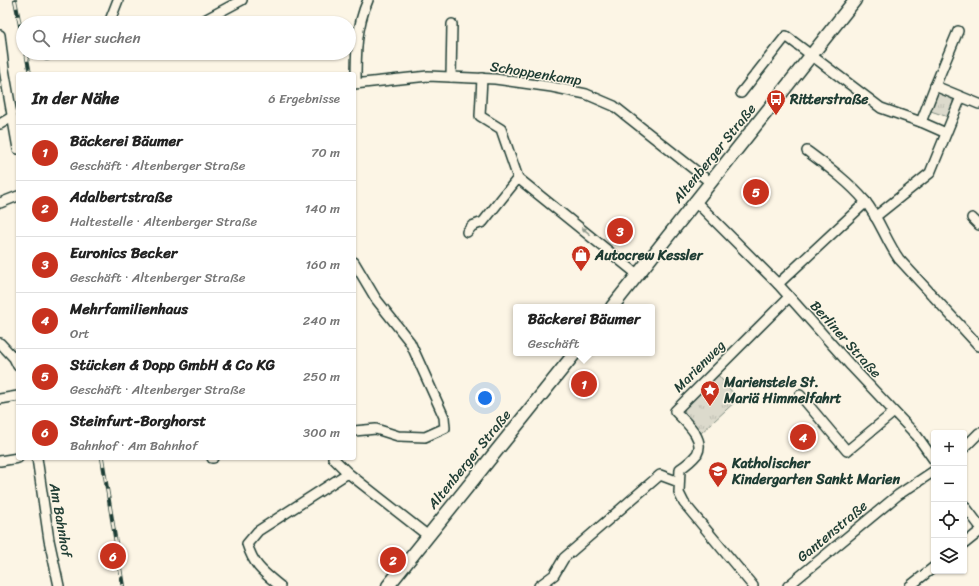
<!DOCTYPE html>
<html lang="de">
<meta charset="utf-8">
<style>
:root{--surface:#fff;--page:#f2f2f2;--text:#222;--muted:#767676;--line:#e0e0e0;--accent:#c8321e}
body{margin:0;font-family:Sriracha,sans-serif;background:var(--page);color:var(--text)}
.controls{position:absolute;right:12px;bottom:12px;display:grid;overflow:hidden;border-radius:4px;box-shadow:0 1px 3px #0004}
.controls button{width:36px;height:36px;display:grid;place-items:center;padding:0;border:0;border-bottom:1px solid var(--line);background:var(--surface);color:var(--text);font:20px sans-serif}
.you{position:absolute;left:485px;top:398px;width:14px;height:14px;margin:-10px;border:3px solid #fff;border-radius:50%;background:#1a73e8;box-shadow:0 0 0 6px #1a73e833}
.badge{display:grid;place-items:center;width:26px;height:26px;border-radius:50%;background:var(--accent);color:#fff;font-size:13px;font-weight:700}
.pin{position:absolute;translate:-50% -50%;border:2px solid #fff;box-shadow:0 1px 4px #0006}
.popup{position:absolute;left:513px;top:304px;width:142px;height:52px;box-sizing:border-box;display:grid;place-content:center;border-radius:4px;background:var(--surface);filter:drop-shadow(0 1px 3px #0005);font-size:13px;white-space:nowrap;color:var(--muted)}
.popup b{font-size:15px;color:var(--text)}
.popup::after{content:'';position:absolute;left:50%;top:100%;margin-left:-8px;border:8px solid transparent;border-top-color:var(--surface)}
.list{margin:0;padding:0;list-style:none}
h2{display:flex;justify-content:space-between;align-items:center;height:52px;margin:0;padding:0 16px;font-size:17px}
h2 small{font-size:13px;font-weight:400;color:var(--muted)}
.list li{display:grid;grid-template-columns:26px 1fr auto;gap:12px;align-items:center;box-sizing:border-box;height:56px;padding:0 16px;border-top:1px solid var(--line)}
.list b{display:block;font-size:15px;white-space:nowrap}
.list p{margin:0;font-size:13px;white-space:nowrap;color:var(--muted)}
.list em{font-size:13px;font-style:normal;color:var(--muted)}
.icon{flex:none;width:22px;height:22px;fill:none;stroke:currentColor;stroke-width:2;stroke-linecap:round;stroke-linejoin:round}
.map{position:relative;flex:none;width:979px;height:586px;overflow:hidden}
.search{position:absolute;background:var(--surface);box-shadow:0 1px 3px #0004;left:16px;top:16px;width:340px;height:44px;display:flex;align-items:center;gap:10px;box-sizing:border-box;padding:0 14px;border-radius:22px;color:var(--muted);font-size:15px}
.panel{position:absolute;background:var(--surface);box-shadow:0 1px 3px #0004;left:16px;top:72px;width:340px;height:388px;border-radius:4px}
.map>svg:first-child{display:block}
.park{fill:url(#park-tufts);stroke:#7e8c80}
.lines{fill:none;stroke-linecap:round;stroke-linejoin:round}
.minor-casing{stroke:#1f3d34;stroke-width:12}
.major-casing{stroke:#1f3d34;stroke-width:15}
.minor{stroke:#fcf5e5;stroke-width:9}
.major{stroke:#fcf5e5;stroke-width:12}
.rail-casing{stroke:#1f3d34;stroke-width:4}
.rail{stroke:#fcf5e5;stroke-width:2.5;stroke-dasharray:8;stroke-linecap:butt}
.oneway{fill:#8e998c}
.labels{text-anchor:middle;stroke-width:3;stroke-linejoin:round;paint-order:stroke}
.street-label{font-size:14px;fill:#1f3d34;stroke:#fcf5e5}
.poi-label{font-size:14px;font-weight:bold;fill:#1f3d34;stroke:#fcf5e5;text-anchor:start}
</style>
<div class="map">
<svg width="979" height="586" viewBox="0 0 979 586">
<defs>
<pattern id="park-tufts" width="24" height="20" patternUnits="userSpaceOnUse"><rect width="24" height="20" fill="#dcdacc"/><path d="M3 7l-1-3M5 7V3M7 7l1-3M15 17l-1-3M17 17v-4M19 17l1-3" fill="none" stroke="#bcbcb0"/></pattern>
</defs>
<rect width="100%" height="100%" fill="#fcf5e5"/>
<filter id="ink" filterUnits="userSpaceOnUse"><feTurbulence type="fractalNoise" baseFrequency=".025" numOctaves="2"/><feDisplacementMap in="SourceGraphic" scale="8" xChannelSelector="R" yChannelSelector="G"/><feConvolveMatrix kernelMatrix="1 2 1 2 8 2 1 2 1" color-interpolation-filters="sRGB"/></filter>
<g filter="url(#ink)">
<!-- park -->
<g class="park">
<path d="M938,92L951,98L953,102L948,117L928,110Z"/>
<path d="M718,375L738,399L701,433L685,414L684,406Z"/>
</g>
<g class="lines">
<defs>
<g id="minor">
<path d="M109,23L118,0"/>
<path d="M199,23L242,0"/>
<path d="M0,35L4,69L18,149"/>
<path d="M47,55L51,53"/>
<path d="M451,77L452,24"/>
<path d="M482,78L480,116L501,129L518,178"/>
<path d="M356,83C356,54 356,27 368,0"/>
<path d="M354,84L428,76L495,79L552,87L586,94L614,106L710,182"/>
<path d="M935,86L958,31"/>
<path d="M741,93L786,36L881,108L921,122"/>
<path d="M0,124L12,117"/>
<path d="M946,133L921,122L935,86L979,104"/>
<path d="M807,151C827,166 848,181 865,201C879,218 886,241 899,259L979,346"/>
<path d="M695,201L778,284L851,366L917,436L934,460"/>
<path d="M0,203L18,196"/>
<path d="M875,217L930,173L961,97"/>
<path d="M972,218L979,225"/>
<path d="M467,232L472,226L483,222L518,178L637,274"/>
<path d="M354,262L376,299L410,342L444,417L445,428L425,437L398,436L376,429L354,431"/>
<path d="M778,284L866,202"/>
<path d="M0,343L14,358L18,366"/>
<path d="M800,395L847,451L894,412"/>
<path d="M0,399L18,396"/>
<path d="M964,448L979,433"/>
<path d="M37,458L49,540L59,586"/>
<path d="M212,458H213"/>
<path d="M333,458L348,473L427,535"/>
<path d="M0,461L18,458"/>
<path d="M964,505L979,525"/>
<path d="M964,544L979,532"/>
<path d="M280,586C263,572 254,566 247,544L258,531L348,473"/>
<path d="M539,586L554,575L564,558L660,475L679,482"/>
<path d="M753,586L684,503L679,493L680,469C686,465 693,459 697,454C706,438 684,421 675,411L789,297"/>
<path d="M788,586L898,495L934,471"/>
<path d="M910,586L934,567"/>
</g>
<g id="major">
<path d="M612,307L855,0"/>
<path d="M388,586L575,353"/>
</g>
</defs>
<!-- minor casing -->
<use href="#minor" class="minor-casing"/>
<!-- major casing -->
<use href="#major" class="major-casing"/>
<!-- minor -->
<use href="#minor" class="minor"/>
<!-- major -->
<use href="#major" class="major"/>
<defs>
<g id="rail">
<path d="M15,0L23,41"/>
<path d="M26,53L30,74"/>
<path d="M102,458L123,586"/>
</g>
</defs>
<!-- rail casing -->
<use href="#rail" class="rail-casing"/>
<!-- rail -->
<use href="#rail" class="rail"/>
</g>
<!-- one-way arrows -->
<defs><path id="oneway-solid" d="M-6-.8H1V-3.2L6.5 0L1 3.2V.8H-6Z"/></defs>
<use class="oneway" href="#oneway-solid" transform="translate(586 231) rotate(-141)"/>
</g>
<!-- icons -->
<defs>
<symbol id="bus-pin" viewBox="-11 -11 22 30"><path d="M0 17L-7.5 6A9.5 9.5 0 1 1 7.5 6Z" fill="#c8321e" stroke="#fcf5e5"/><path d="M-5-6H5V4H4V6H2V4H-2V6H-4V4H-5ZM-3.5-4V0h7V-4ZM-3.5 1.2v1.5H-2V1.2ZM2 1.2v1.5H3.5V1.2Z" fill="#fff"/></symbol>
<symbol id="shop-pin" viewBox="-11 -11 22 30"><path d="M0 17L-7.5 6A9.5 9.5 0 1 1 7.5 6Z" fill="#c8321e" stroke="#fcf5e5"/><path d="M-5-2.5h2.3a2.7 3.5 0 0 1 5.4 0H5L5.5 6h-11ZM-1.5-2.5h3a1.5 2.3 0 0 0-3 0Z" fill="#fff"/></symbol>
<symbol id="sight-pin" viewBox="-11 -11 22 30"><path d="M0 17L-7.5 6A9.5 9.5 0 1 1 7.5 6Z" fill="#c8321e" stroke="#fcf5e5"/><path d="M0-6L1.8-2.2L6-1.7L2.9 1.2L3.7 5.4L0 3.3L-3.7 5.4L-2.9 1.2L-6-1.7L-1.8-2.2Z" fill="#fff"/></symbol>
<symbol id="school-pin" viewBox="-11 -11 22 30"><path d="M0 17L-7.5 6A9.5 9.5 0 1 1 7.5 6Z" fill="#c8321e" stroke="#fcf5e5"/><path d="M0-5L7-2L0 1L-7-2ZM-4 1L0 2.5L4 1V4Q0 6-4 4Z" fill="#fff"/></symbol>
</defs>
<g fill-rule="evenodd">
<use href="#bus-pin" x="765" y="88" width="22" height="30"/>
<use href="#shop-pin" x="570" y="244" width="22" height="30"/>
<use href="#sight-pin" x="699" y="379" width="22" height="30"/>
<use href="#school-pin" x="707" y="460" width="22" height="30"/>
</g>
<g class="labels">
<!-- street labels -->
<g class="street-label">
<text transform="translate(536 73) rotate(9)" y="5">Schoppenkamp</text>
<text transform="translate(714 153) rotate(-51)" y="5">Altenberger Straße</text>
<text transform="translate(846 339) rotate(48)" y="5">Berliner Straße</text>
<text transform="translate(699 366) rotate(-45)" y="5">Marienweg</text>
<text transform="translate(469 459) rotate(-51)" y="5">Altenberger Straße</text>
<text transform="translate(61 520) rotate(80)" y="5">Am Bahnhof</text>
<text transform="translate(832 531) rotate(-40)" y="5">Gantenstraße</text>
</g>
<!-- poi labels -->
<g class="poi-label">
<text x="790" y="104">Ritterstraße</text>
<text x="595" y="260">Autocrew Kessler</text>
<text x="724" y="387">Marienstele St.<tspan x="724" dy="16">Mariä Himmelfahrt</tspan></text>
<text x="732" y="468">Katholischer<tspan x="732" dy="16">Kindergarten Sankt Marien</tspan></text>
</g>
</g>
</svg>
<div class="controls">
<button>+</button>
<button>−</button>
<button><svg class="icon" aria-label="locate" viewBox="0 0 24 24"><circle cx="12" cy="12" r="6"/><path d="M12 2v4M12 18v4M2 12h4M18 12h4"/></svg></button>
<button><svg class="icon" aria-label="layers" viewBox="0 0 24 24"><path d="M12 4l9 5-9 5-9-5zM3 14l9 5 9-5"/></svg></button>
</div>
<div class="you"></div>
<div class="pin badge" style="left:584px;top:384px">1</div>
<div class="popup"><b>Bäckerei Bäumer</b>Geschäft</div>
<div class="pin badge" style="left:393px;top:560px">2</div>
<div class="pin badge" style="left:620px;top:231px">3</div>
<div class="pin badge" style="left:803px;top:437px">4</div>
<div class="pin badge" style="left:756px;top:192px">5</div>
<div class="pin badge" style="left:113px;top:556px">6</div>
<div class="search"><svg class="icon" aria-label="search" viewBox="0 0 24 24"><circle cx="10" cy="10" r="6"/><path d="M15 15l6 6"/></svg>Hier suchen</div>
<section class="panel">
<h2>In der Nähe<small>6 Ergebnisse</small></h2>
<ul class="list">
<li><span class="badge">1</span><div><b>Bäckerei Bäumer</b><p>Geschäft · Altenberger Straße</p></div><em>70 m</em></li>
<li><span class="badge">2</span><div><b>Adalbertstraße</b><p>Haltestelle · Altenberger Straße</p></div><em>140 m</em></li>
<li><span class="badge">3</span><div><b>Euronics Becker</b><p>Geschäft · Altenberger Straße</p></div><em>160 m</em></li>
<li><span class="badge">4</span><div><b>Mehrfamilienhaus</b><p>Ort</p></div><em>240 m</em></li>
<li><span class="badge">5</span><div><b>Stücken &amp; Dopp GmbH &amp; Co KG</b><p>Geschäft · Altenberger Straße</p></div><em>250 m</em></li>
<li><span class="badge">6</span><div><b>Steinfurt-Borghorst</b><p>Bahnhof · Am Bahnhof</p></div><em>300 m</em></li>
</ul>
</section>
</div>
